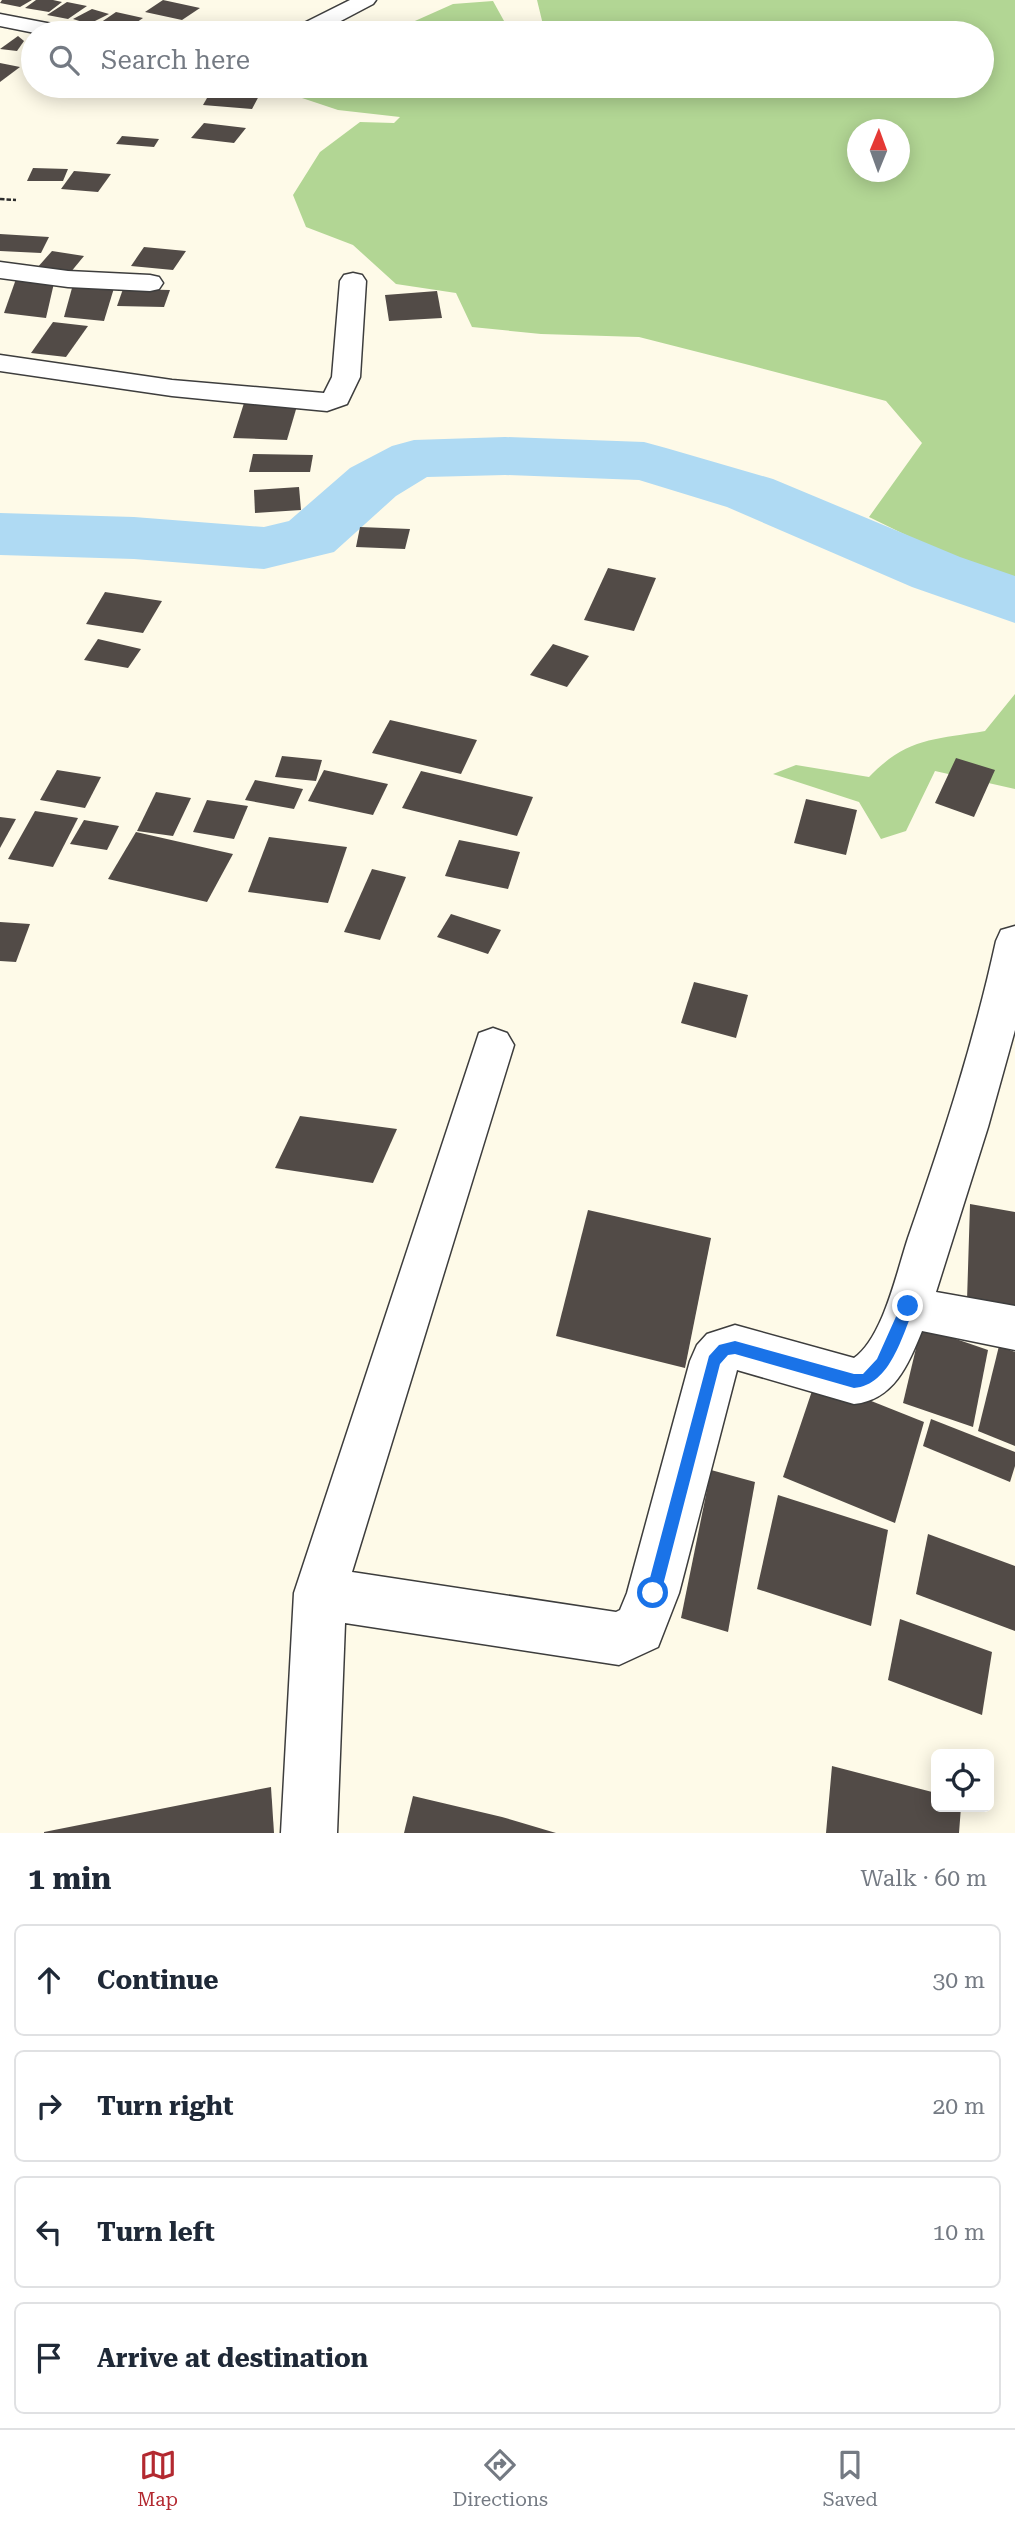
<!DOCTYPE html>
<meta charset="utf-8">
<style>
:root{--surface:#fff;--page:#f6f6f7;--text:#1f2937;--muted:#747a83;--line:#e0e1e3;--accent:#b32930}
body{margin:0;font-family:"Roboto Serif",serif;background:var(--page);color:var(--text)}
.controls{position:absolute;right:21px;bottom:21px;display:grid;overflow:hidden;border-radius:10px;box-shadow:0 4px 18px #0003}
.controls button{width:63px;height:63px;display:grid;place-items:center;padding:0;border:0;border-bottom:2px solid var(--line);background:var(--surface);color:var(--text);font:35px sans-serif}
.compass{position:absolute;left:847px;top:119px;width:63px;height:63px;border-radius:50%;background:var(--surface);box-shadow:0 4px 18px #0003;rotate:1deg}
.stop{position:absolute;width:21px;height:21px;margin:-16px;border:5px solid #1a73e8;border-radius:50%;background:#fff}
.stop.end{background:#1a73e8;border-color:#fff;box-shadow:0 2px 7px #0008}
.list{margin:0;padding:0;list-style:none}
h2{display:flex;justify-content:space-between;align-items:center;height:91px;margin:0;padding:0 28px;font-size:30px}
h2 small{font-size:23px;font-weight:400;color:var(--muted)}
.list li{display:grid;grid-template-columns:46px 1fr auto;gap:21px;align-items:center;box-sizing:border-box;height:112px;margin:0 14px 14px;padding:0 14px;border:2px solid var(--line);border-radius:10px}
.list b{display:block;font-size:26px;white-space:nowrap}
.list em{font-size:23px;font-style:normal;color:var(--muted)}
.icon{flex:none;width:38px;height:38px;fill:none;stroke:currentColor;stroke-width:2;stroke-linecap:round;stroke-linejoin:round}
.map{position:relative;flex:none;width:1015px;height:1833px;overflow:hidden}
.search{position:absolute;background:var(--surface);box-shadow:0 4px 18px #0003;left:21px;right:21px;top:21px;height:77px;display:flex;align-items:center;gap:18px;box-sizing:border-box;padding:0 24px;border-radius:38px;color:var(--muted);font-size:26px}
.sheet{height:595px;background:var(--surface)}
nav{display:flex;justify-content:space-around;align-items:center;box-sizing:border-box;height:98px;border-top:2px solid var(--line);background:var(--surface);font-size:19px;color:var(--muted)}
nav a{display:grid;justify-items:center;gap:4px}
nav .on{color:var(--accent)}
.map>svg:first-child{display:block}
.forest{fill:#b2d694;fill-rule:evenodd}
.lines{fill:none;stroke-linecap:round;stroke-linejoin:round}
.river{fill:#afdaf3;fill-rule:evenodd}
.building{fill:#524b47}
.minor-casing{stroke:#3d3d3d;stroke-width:3}
.path{stroke:#2c2c2c;stroke-width:2.5;stroke-dasharray:4.5 2;stroke-linecap:butt}
.minor{fill:#fff;fill-rule:evenodd}
.route{fill:#1a73e8}
</style>
<div class="map">
<svg width="1015" height="1833" viewBox="0 0 1015 1833">
<rect width="100%" height="100%" fill="#fefae8"/>
<!-- forest -->
<g class="forest">
<path d="M537,0H1015V585L1002,582L869,517L922,443L886,401L749,365L639,337L541,334L472,327L456,293L396,284L353,245L306,227L293,195L320,152L360,122L394,123L400,117L338,110L281,91L285,86H982V33H545ZM858,130H900V172H858Z"/>
<path d="M493,1L509,30L535,33H388L453,4Z"/>
<path d="M1015,694V789L935,771L906,831L881,839L859,802L773,774L796,765L869,777C908,737 933,740 985,731Z"/>
</g>
<g class="lines">
<!-- river -->
<path class="river" d="M505,437L644,442L666,448L773,479L960,557L1015,576V623L912,587L727,507L639,480L505,475L427,477L396,496L334,552L264,569L134,559L0,555V513L134,517L264,527L289,521L350,468L392,446L414,440Z"/>
</g>
<!-- building -->
<g class="building">
<path d="M2,0H32L20,7L0,3Z"/>
<path d="M36,0H53L62,2L49,12L25,8Z"/>
<path d="M163,0L200,8L182,20L145,12Z"/>
<path d="M67,2L87,6L68,19L47,15Z"/>
<path d="M92,9L109,14L89,24L73,19Z"/>
<path d="M116,12L143,18L124,31L97,25Z"/>
<path d="M18,36L24,41L17,51L0,49Z"/>
<path d="M0,63L20,67L0,82Z"/>
<path d="M211,91L260,94L252,109L203,105Z"/>
<path d="M204,123L246,128L234,143L191,138Z"/>
<path d="M122,136L159,139L154,147L116,144Z"/>
<path d="M33,168L68,169L63,181H27Z"/>
<path d="M74,171L111,174L98,192L61,189Z"/>
<path d="M0,234L49,237L41,253L0,251Z"/>
<path d="M144,247L186,251L173,270L131,266Z"/>
<path d="M52,251L84,256L70,273L37,268Z"/>
<path d="M16,279L54,283L46,318L4,313Z"/>
<path d="M72,288H114L104,321L64,317Z"/>
<path d="M123,289L170,290L164,307L117,306Z"/>
<path d="M437,291L442,318L389,321L385,295Z"/>
<path d="M53,322L88,326L66,357L31,353Z"/>
<path d="M244,403L297,406L287,440L233,438Z"/>
<path d="M253,454L313,455L310,472H249Z"/>
<path d="M299,487L301,510L255,513L254,490Z"/>
<path d="M360,527L410,529L405,549L356,547Z"/>
<path d="M608,568L656,578L634,631L584,620Z"/>
<path d="M105,592L162,601L143,633L86,624Z"/>
<path d="M98,639L141,649L128,668L84,660Z"/>
<path d="M553,644L589,656L567,687L530,675Z"/>
<path d="M390,720L477,740L461,774L372,753Z"/>
<path d="M282,756L322,760L316,781L275,777Z"/>
<path d="M956,758L995,770L974,817L935,803Z"/>
<path d="M57,770L101,777L85,808L40,800Z"/>
<path d="M324,770L388,784L373,815L308,801Z"/>
<path d="M421,771L533,797L517,836L402,808Z"/>
<path d="M255,780L303,789L294,809L245,800Z"/>
<path d="M156,792L191,798L173,836L137,831Z"/>
<path d="M806,799L857,810L846,855L794,843Z"/>
<path d="M207,800L248,806L234,839L193,832Z"/>
<path d="M35,811L78,818L53,867L8,859Z"/>
<path d="M0,817L16,819L0,848Z"/>
<path d="M84,820L119,826L107,850L70,844Z"/>
<path d="M136,832L233,854L207,902L108,879Z"/>
<path d="M269,837L347,847L328,903L248,892Z"/>
<path d="M459,840L520,852L508,889L445,876Z"/>
<path d="M372,869L406,877L380,940L344,932Z"/>
<path d="M451,914L501,930L488,954L437,937Z"/>
<path d="M0,922L30,924L16,962L0,961Z"/>
<path d="M694,982L748,995L736,1038L681,1023Z"/>
<path d="M300,1116L397,1129L373,1183L275,1168Z"/>
<path d="M970,1204L1015,1212V1310L967,1301Z"/>
<path d="M588,1210L711,1238L685,1368L556,1336Z"/>
<path d="M921,1327L988,1350L973,1427L903,1403Z"/>
<path d="M999,1346L1015,1352V1446L978,1431Z"/>
<path d="M816,1379L924,1422L895,1523L783,1477Z"/>
<path d="M931,1419L1015,1452V1466L1010,1482L923,1446Z"/>
<path d="M711,1470L755,1482L728,1632L681,1618Z"/>
<path d="M778,1495L888,1530L871,1626L757,1589Z"/>
<path d="M928,1534L1015,1566V1631L916,1594Z"/>
<path d="M900,1619L992,1652L982,1715L888,1680Z"/>
<path d="M832,1766L936,1793V1807H961L959,1833H826Z"/>
<path d="M271,1787L274,1833H44V1832Z"/>
<path d="M413,1796L502,1817L556,1833H404Z"/>
</g>
<g class="lines">
<defs>
<g id="minor">
<path d="M350,0H376L373,4L318,33H291L294,28Z"/>
<path d="M0,14L73,28L76,33H35L0,26Z"/>
<path d="M0,262L68,271L150,275L159,277L163,283L159,289L150,291L68,287L0,278Z"/>
<path d="M353,273L362,275L366,281L360,377L347,404L327,411L172,396L0,371V355L172,380L324,393L332,377L340,281L344,275Z"/>
<path d="M1015,926V1030L988,1127L936,1292L1015,1306V1350L922,1331C908,1365 894,1400 854,1404L737,1370L679,1593L658,1647L619,1665L345,1623L337,1833H281L294,1593L479,1033L493,1028L507,1033L514,1045L352,1572L616,1612L620,1610L627,1593L690,1361L697,1345L707,1334L735,1325L854,1358C883,1338 897,1271 908,1238C942,1140 974,1042 996,941L1001,930Z"/>
</g>
</defs>
<!-- minor casing -->
<use href="#minor" class="minor-casing"/>
<!-- path -->
<path class="path" d="M0,199L16,200"/>
<!-- minor -->
<use href="#minor" class="minor"/>
</g>
<!-- route -->
<path class="route" d="M908,1299L915,1306C902,1335 891,1385 854,1388L735,1354L728,1355L720,1364L661,1593L659,1599L653,1601L648,1599L646,1593L709,1356L719,1345L735,1341L854,1374H863L877,1359L903,1301Z"/>
</svg>
<div class="controls">
<button><svg class="icon" aria-label="locate" viewBox="0 0 24 24"><circle cx="12" cy="12" r="6"/><path d="M12 2v4M12 18v4M2 12h4M18 12h4"/></svg></button>
</div>
<svg class="compass" viewBox="-18 -18 36 36"><path d="M0-13l5 13h-10z" fill="#e53935"/><path d="M0 13l5-13h-10z" fill="#747a83"/></svg>
<div class="stop" style="left:653px;top:1593px"></div>
<div class="stop end" style="left:908px;top:1306px"></div>
<div class="search"><svg class="icon" aria-label="search" viewBox="0 0 24 24"><circle cx="10" cy="10" r="6"/><path d="M15 15l6 6"/></svg>Search here</div>
</div>
<section class="sheet">
<h2>1 min<small>Walk · 60 m</small></h2>
<ul class="list">
<li><svg class="icon" aria-label="ahead" viewBox="0 0 24 24"><path d="M12 20V5M6 11l6-6 6 6"/></svg><div><b>Continue</b></div><em>30 m</em></li>
<li><svg class="icon" aria-label="right" viewBox="0 0 24 24"><path d="M7 20v-9h11M14 6l5 5-5 5"/></svg><div><b>Turn right</b></div><em>20 m</em></li>
<li><svg class="icon" aria-label="left" viewBox="0 0 24 24"><path d="M17 20v-9H6M10 6l-5 5 5 5"/></svg><div><b>Turn left</b></div><em>10 m</em></li>
<li><svg class="icon" aria-label="arrive" viewBox="0 0 24 24"><path d="M6 21V4h12l-3 4 3 4H6"/></svg><div><b>Arrive at destination</b></div></li>
</ul>
</section>
<nav>
<a class="on"><svg class="icon" aria-label="map" viewBox="0 0 24 24"><path d="M3 6l6-2 6 2 6-2v14l-6 2-6-2-6 2zM9 4v14M15 6v14"/></svg>Map</a>
<a><svg class="icon" aria-label="directions" viewBox="0 0 24 24"><path d="M12 3l9 9-9 9-9-9zM9 14v-3h6M13 9l2 2-2 2"/></svg>Directions</a>
<a><svg class="icon" aria-label="saved" viewBox="0 0 24 24"><path d="M7 4h10v16l-5-4-5 4z"/></svg>Saved</a>
</nav>
